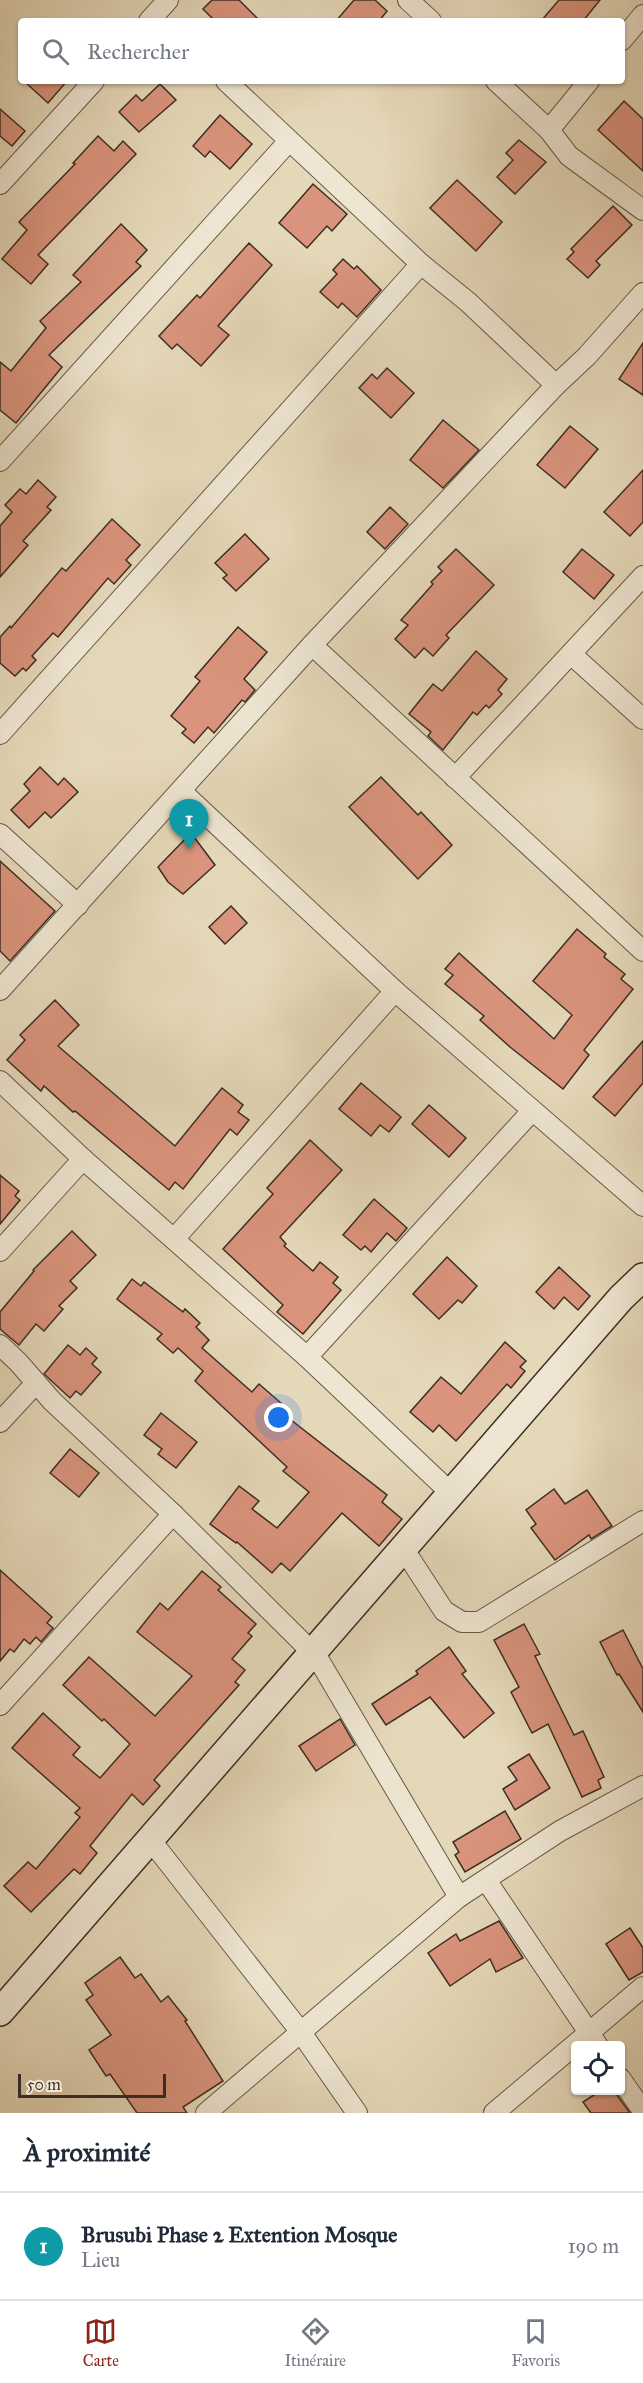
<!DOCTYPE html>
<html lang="fr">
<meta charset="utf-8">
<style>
:root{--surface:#fff;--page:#f6f6f7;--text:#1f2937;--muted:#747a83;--line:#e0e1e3;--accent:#8f2418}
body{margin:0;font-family:"IM FELL Great Primer",serif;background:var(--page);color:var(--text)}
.controls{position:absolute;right:18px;bottom:18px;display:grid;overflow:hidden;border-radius:6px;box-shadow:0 2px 4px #0004}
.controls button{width:54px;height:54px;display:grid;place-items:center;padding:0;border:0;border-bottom:2px solid var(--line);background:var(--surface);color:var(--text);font:30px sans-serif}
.scale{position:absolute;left:18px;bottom:15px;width:148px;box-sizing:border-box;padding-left:6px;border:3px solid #3e2d23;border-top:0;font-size:16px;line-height:21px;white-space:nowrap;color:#3e2d23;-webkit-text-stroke:4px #eee6d2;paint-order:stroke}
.you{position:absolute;left:279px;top:1418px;width:21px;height:21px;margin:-15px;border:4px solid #fff;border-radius:50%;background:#1a73e8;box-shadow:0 0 0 9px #1a73e833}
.badge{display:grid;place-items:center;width:39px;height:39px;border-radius:50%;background:var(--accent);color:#fff;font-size:20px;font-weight:700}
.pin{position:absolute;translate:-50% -50px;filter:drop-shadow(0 2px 3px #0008)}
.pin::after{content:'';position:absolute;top:32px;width:21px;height:18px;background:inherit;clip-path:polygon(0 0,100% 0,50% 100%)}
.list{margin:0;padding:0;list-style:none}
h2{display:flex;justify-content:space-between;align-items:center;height:78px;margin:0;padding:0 24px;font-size:26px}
h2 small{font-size:20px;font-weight:400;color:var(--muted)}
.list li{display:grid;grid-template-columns:39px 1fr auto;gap:18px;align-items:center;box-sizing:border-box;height:108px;padding:0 24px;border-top:2px solid var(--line)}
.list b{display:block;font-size:22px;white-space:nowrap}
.list p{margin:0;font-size:20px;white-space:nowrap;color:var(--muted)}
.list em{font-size:20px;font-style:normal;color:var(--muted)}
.icon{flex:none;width:33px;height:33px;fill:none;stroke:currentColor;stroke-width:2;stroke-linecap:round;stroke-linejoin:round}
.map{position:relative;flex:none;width:643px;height:2113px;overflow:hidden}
.search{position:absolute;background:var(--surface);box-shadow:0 2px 4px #0004;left:18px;right:18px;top:18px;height:66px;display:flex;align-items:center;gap:15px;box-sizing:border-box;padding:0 21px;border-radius:6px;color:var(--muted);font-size:22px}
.sheet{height:186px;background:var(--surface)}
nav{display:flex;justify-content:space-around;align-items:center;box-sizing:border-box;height:84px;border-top:2px solid var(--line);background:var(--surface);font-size:16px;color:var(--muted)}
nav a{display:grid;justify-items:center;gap:3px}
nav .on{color:var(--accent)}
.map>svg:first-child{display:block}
.building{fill:#da947d;stroke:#3e2d23;stroke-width:1.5}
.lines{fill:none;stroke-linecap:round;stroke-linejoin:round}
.street-casing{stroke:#685848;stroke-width:22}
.secondary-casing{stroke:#3e2d23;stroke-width:30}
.street{stroke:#eee6d2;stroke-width:20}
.secondary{stroke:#eee6d2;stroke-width:27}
</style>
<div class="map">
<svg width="643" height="2113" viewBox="0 0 643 2113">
<rect width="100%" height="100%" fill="#e5d8b9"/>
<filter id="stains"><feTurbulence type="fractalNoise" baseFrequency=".00333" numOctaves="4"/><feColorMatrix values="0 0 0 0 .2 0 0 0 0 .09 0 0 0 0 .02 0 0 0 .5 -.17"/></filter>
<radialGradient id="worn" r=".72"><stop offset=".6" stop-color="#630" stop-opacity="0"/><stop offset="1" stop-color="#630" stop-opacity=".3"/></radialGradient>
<!-- building -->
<g class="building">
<path d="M212,0H239L260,21H215L203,9Z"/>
<path d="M354,0H375L387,11L379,21H336Z"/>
<path d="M559,0H600L583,21H541Z"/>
<path d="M24,81H67L48,103Z"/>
<path d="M160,84L176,100L139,132L119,112L136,95L142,101Z"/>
<path d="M624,101L643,119V171L598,130Z"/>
<path d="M0,109L25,131L12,146L0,136Z"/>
<path d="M220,115L252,144L230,169L210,151L205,157L193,146Z"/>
<path d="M98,136L114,151L123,141L136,154L38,255L48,264L31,284L2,259L27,230L19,222L75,164L73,163Z"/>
<path d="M519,140L546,162L515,194L497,177L513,160L506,153Z"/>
<path d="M457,180L502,222L476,251L430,208Z"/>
<path d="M313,184L347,214L332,231L327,226L307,248L279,223Z"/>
<path d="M613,206L632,225L596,261L600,265L588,278L567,259L574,252L571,249Z"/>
<path d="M121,224L147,250L136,262L141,266L49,355L62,367L16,423L0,410V362L11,371L46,328L40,321L81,282L73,275Z"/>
<path d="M249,243L272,265L218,326L229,335L201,366L177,344L172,349L159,336L197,295L200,298Z"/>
<path d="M343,259L354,269L357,266L381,290L357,317L342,303L338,308L320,292L337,274L333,270Z"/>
<path d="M643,343V395L619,379Z"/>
<path d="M387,368L414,393L391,418L359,388L372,374L377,379Z"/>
<path d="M443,420L479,450L443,488L410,460Z"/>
<path d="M570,426L598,449L565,488L537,465Z"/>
<path d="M643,470V522L630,536L604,512Z"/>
<path d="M38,480L56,497L47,507L51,510L23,541L28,545L0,577V526L12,512L5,505L20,489L26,494Z"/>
<path d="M390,507L408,524L385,549L367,532Z"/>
<path d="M112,519L140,545L126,560L131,565L114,584L108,578L58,637L53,633L32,656L36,660L26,671L23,668L15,676L0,663V637L10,626L11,628L62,568L66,571Z"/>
<path d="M245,534L269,559L236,591L223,578L227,575L215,563Z"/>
<path d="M456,549L494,585L446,635L449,638L433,656L424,648L415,658L395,639L408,625L401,620L433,584L431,582L442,571L438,567Z"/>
<path d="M582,549L614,575L594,599L563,572Z"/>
<path d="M238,627L267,652L244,679L255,690L245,702L242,700L214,733L208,727L194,743L182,733L186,729L171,716L200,681L195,677Z"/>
<path d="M476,651L507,679L498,690L502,694L489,708L486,705L477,715L473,712L443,750L428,736L431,732L409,714L433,684L442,691Z"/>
<path d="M40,767L58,785L64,778L78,792L51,818L45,812L29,828L11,810L30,791L24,784Z"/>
<path d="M381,777L418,815L421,812L452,845L418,879L349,807Z"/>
<path d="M191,833L215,865L183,894L168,882L158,867Z"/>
<path d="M0,861L55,911L10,961L0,951Z"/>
<path d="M231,906L247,923L225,944L209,927Z"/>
<path d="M577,929L606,954L604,957L625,974L621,979L633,989L584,1050L589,1055L563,1089L510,1047L480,1020L484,1016L445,984L453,975L445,969L459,953L554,1039L572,1015L533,981Z"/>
<path d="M55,1000L79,1025L58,1046L175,1146L222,1088L243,1105L238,1112L249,1120L237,1135L230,1129L183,1189L175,1182L169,1190L75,1111L73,1112L44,1086L41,1091L7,1060L25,1040L20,1035Z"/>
<path d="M643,1041V1083L615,1116L593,1097Z"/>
<path d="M361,1083L401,1117L389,1132L380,1125L371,1136L339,1109Z"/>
<path d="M429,1105L466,1138L449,1157L412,1124Z"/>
<path d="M310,1140L342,1170L280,1237L286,1244L284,1246L313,1271L320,1262L338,1277L333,1283L341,1290L303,1334L277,1312L283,1305L223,1249L273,1194L267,1188Z"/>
<path d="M0,1175L19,1191L15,1196L20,1200L0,1224Z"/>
<path d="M374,1199L407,1228L396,1241L387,1233L371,1252L365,1246L361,1250L343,1235Z"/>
<path d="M72,1231L96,1255L70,1281L77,1288L59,1306L63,1309L44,1331L36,1324L19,1345L0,1329V1312L34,1271L33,1270Z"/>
<path d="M447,1257L477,1286L462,1303L458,1300L439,1319L413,1294Z"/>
<path d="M559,1267L590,1296L578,1310L564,1297L554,1309L536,1292Z"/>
<path d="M132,1279L141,1286L144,1282L183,1312L185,1309L200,1323L196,1327L209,1340L202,1348L252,1392L259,1384L282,1404L277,1409L387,1495L382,1502L402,1519L379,1546L342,1513L290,1571L281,1563L272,1573L237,1542L236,1543L210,1524L239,1486L259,1501L252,1509L277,1528L309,1492L283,1471L287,1467L195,1381L203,1371L178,1348L173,1353L157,1339L162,1334L117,1299Z"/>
<path d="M505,1342L526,1361L520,1367L525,1371L511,1388L507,1384L456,1441L439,1425L433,1432L410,1412L441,1377L461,1394Z"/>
<path d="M68,1345L80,1355L86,1348L97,1358L92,1364L101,1372L81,1395L76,1391L70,1398L44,1374Z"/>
<path d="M161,1413L197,1442L176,1468L158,1454L162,1449L144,1435Z"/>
<path d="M70,1449L99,1473L79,1497L50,1473Z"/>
<path d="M554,1489L565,1504L587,1490L612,1526L591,1539L589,1535L555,1560L531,1528L536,1524L526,1510Z"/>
<path d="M0,1570L52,1617L47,1623L53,1628L41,1642L36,1637L30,1644L24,1639L14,1652L10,1649L0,1661Z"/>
<path d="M202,1571L221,1587L218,1590L256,1624L248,1633L252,1636L232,1659L245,1670L235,1682L239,1685L154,1780L160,1786L143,1805L132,1794L90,1846L97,1853L80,1874L74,1869L31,1912L4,1886L28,1862L36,1869L80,1817L75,1813L80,1808L12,1748L43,1713L80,1747L73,1755L100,1778L130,1744L104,1719L102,1721L63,1685L89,1657L155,1716L192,1676L137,1632L160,1603L168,1610Z"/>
<path d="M524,1624L540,1654L535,1656L574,1735L583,1731L604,1777L598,1780L601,1788L582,1797L548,1724L532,1733L511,1692L519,1687L494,1640Z"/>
<path d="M623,1630L643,1669V1712L619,1674L617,1675L600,1642Z"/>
<path d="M449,1647L466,1671L462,1674L494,1713L464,1738L430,1697L386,1725L372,1704L418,1674L416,1671Z"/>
<path d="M340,1719L355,1745L316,1771L299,1746Z"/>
<path d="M529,1754L550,1788L515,1810L503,1789L517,1780L508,1767Z"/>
<path d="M505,1811L521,1839L465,1872L455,1855L459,1852L453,1842Z"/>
<path d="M499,1921L523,1958L496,1972L490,1959L450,1986L428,1953L456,1934L460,1941Z"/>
<path d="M630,1928L643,1948V1972L629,1980L606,1944Z"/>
<path d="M120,1957L135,1978L141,1974L161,2002L168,1996L187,2020L185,2021L223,2081L183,2107L187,2113H137L110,2074L106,2076L89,2050L111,2035L86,2000L93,1995L85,1983Z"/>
<path d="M600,2091H614L630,2113H591L583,2102Z"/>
</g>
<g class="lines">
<defs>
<g id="street">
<path d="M408,0L431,21"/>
<path d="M149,21L168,0"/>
<path d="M622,40L643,15"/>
<path d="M226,81L421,264L468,302L556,385"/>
<path d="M496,81L549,130L569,156L643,210"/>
<path d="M549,130L589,81"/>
<path d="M0,184L94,81"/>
<path d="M0,461L289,141"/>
<path d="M312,645L643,951"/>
<path d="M571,654L643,719"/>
<path d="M0,734L421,264"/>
<path d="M455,778L643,576"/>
<path d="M181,791L395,991L643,1206"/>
<path d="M0,834L78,905"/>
<path d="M0,990L312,645L556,385L587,356L643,293"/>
<path d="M0,1081L83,1159L307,1357L452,1494"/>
<path d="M174,1239L395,991"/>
<path d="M0,1251L83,1159"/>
<path d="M0,1345L18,1362L52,1401L173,1514L312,1652L320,1662L459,1897"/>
<path d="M307,1357L532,1111"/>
<path d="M0,1422L36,1383"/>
<path d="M403,1548L444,1611L462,1622H479L643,1521"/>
<path d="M0,1705L173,1514"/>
<path d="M149,1838L300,2031L357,2113"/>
<path d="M486,1880L598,2046"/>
<path d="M620,2078L643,2111"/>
<path d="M206,2113L459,1897L560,1831L643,1786"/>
<path d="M494,2113L643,1987"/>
</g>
<path id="secondary" d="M0,2012L621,1298L643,1277"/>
</defs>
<!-- street casing -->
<use href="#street" class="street-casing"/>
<!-- secondary casing -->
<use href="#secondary" class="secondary-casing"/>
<!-- street -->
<use href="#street" class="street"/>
<!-- secondary -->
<use href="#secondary" class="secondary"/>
</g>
<rect width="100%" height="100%" filter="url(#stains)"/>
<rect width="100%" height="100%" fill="url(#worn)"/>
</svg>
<div class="controls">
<button><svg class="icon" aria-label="locate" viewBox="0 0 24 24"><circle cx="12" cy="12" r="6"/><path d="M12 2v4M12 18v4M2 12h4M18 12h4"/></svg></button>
</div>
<div class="scale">50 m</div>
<div class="you"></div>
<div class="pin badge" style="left:189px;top:849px;background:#0f9aa8">1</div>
<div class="search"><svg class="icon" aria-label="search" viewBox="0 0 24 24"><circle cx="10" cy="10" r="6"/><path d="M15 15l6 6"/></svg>Rechercher</div>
</div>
<section class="sheet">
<h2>À proximité<small></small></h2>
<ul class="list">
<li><span class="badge" style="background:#0f9aa8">1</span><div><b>Brusubi Phase 2 Extention Mosque</b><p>Lieu</p></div><em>190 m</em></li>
</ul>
</section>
<nav>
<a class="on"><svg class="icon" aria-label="map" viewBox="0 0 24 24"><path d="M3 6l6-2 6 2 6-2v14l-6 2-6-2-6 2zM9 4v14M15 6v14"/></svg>Carte</a>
<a><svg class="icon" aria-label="directions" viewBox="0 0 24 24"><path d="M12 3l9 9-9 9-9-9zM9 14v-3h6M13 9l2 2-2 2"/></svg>Itinéraire</a>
<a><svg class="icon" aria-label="saved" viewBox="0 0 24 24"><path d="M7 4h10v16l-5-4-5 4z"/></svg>Favoris</a>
</nav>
